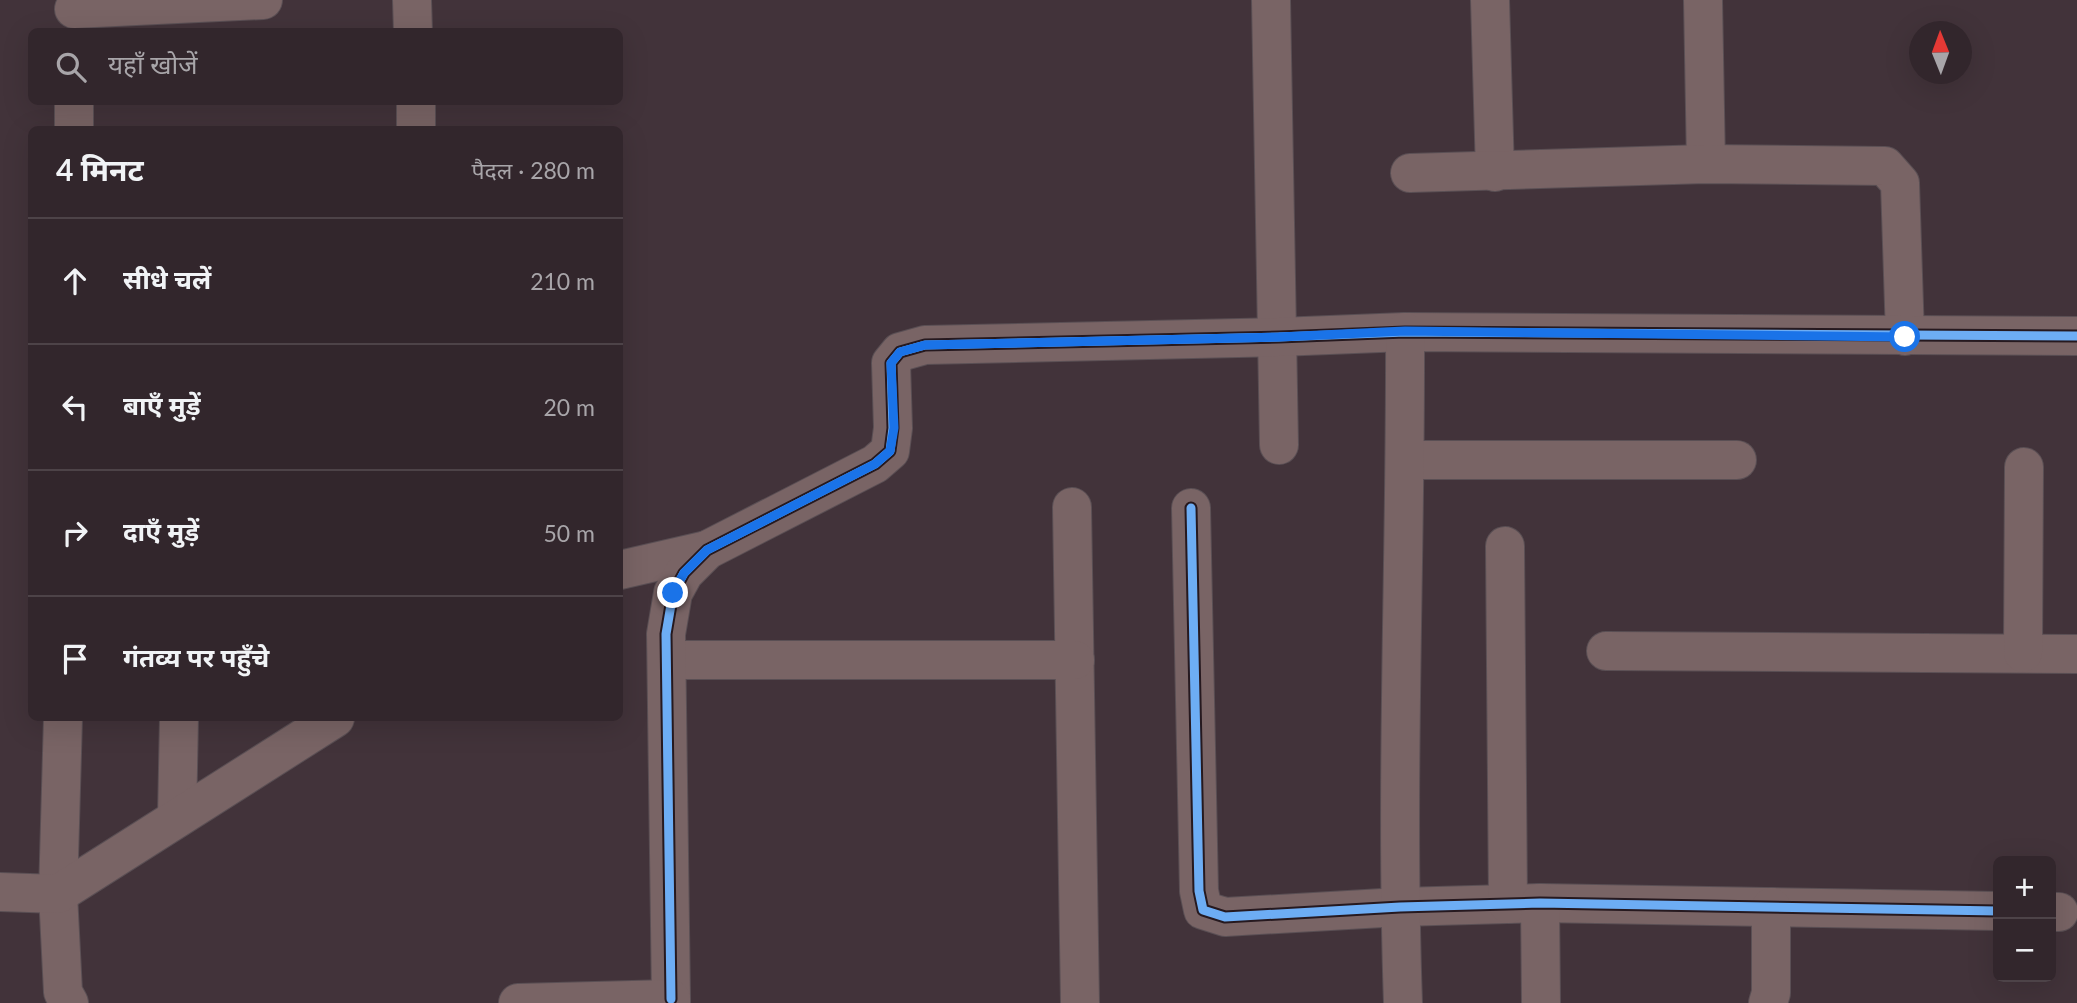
<!DOCTYPE html>
<html lang="hi">
<meta charset="utf-8">
<style>
:root{--surface:#32262c;--page:#3d3238;--text:#f1f3f6;--muted:#a8a5a9;--line:#4d4348}
body{margin:0;font-family:Lato,"Noto Sans Devanagari",sans-serif;background:var(--page);color:var(--text)}
.controls{position:absolute;right:21px;bottom:21px;display:grid;overflow:hidden;border-radius:10px;box-shadow:0 7px 28px #0002}
.controls button{width:63px;height:63px;display:grid;place-items:center;padding:0;border:0;border-bottom:2px solid var(--line);background:var(--surface);color:var(--text);font:35px sans-serif}
.compass{position:absolute;left:1909px;top:21px;width:63px;height:63px;border-radius:50%;background:var(--surface);box-shadow:0 7px 28px #0002;rotate:359deg}
.stop{position:absolute;width:21px;height:21px;margin:-16px;border:5px solid #1a73e8;border-radius:50%;background:#fff}
.stop.end{background:#1a73e8;border-color:#fff;box-shadow:0 2px 7px #0008}
.list{margin:0;padding:0;list-style:none}
h2{display:flex;justify-content:space-between;align-items:center;height:91px;margin:0;padding:0 28px;font-size:30px}
h2 small{font-size:23px;font-weight:400;color:var(--muted)}
.list li{display:grid;grid-template-columns:46px 1fr auto;gap:21px;align-items:center;box-sizing:border-box;height:126px;padding:0 28px;border-top:2px solid var(--line)}
.list b{display:block;font-size:26px;white-space:nowrap}
.list em{font-size:23px;font-style:normal;color:var(--muted)}
.icon{flex:none;width:38px;height:38px;fill:none;stroke:currentColor;stroke-width:2;stroke-linecap:round;stroke-linejoin:round}
.map{position:relative;flex:none;width:2077px;height:1003px;overflow:hidden}
.search{position:absolute;background:var(--surface);box-shadow:0 7px 28px #0002;left:28px;top:28px;width:595px;height:77px;display:flex;align-items:center;gap:18px;box-sizing:border-box;padding:0 24px;border-radius:10px;color:var(--muted);font-size:26px}
.panel{position:absolute;background:var(--surface);box-shadow:0 7px 28px #0002;left:28px;top:126px;width:595px;height:595px;border-radius:10px}
.map>svg:first-child{display:block}
.lines{fill:none;stroke-linecap:round;stroke-linejoin:round}
.minor-casing{stroke:#5a4f54;stroke-width:40}
.minor{stroke:#796465;stroke-width:38}
.cycleway-casing{stroke:#26191f;stroke-width:13}
.cycleway{stroke:#6dadf4;stroke-width:9}
.route{stroke:#1a73e8;stroke-width:9}
</style>
<div class="map">
<svg width="2077" height="1003" viewBox="0 0 2077 1003">
<rect width="100%" height="100%" fill="#42333a"/>
<g class="lines">
<defs>
<g id="minor">
<path d="M412,0L413,32"/>
<path d="M1271,0L1279,445"/>
<path d="M1490,0L1495,172"/>
<path d="M1703,0L1706,164"/>
<path d="M74,9L263,0"/>
<path d="M74,102V130"/>
<path d="M416,102V130"/>
<path d="M1410,173L1706,164L1885,166L1900,183L1905,336"/>
<path d="M1405,460H1737"/>
<path d="M1072,507L1080,1003"/>
<path d="M1191,508L1199,891L1203,910L1225,917L1400,907L1540,903L1998,911"/>
<path d="M1505,546L1508,904"/>
<path d="M620,570L707,550"/>
<path d="M1606,651L2077,654"/>
<path d="M2023,653L2024,467"/>
<path d="M667,660H1075"/>
<path d="M63,718L58,894L63,992L69,1003"/>
<path d="M177,818L179,718"/>
<path d="M0,892L58,894L335,718"/>
<path d="M1540,903L1541,1003"/>
<path d="M2051,912H2059"/>
<path d="M671,999L666,634L673,593L684,573L707,550L875,464L890,451L893,428L891,363L900,352L925,345L1279,337L1405,332L2077,336"/>
<path d="M518,1003L671,999V1003"/>
<path d="M1403,1003C1395,779 1406,555 1405,332"/>
<path d="M1768,1003L1771,993V907"/>
</g>
</defs>
<!-- minor casing -->
<use href="#minor" class="minor-casing"/>
<!-- minor -->
<use href="#minor" class="minor"/>
<defs>
<g id="cycleway">
<path d="M1191,508L1199,891L1203,910L1225,917L1400,907L1540,903L1998,911"/>
<path d="M671,999L666,634L673,593L684,573L707,550L875,464L890,451L893,428L891,363L900,352L925,345L1279,337L1405,332L2077,336"/>
</g>
</defs>
<!-- cycleway casing -->
<use href="#cycleway" class="cycleway-casing"/>
<!-- cycleway -->
<use href="#cycleway" class="cycleway"/>
</g>
<g class="lines">
<!-- route -->
<path class="route" d="M673,593L684,573L707,550L875,464L890,451L894,428L891,363L900,352L925,345L1279,337L1405,331L1905,337"/>
</g>
</svg>
<div class="controls">
<button>+</button>
<button>−</button>
</div>
<svg class="compass" viewBox="-18 -18 36 36"><path d="M0-13l5 13h-10z" fill="#e53935"/><path d="M0 13l5-13h-10z" fill="#a8a5a9"/></svg>
<div class="stop" style="left:1905px;top:337px"></div>
<div class="stop end" style="left:673px;top:593px"></div>
<div class="search"><svg class="icon" aria-label="search" viewBox="0 0 24 24"><circle cx="10" cy="10" r="6"/><path d="M15 15l6 6"/></svg>यहाँ खोजें</div>
<section class="panel">
<h2>4 मिनट<small>पैदल · 280 m</small></h2>
<ul class="list">
<li><svg class="icon" aria-label="ahead" viewBox="0 0 24 24"><path d="M12 20V5M6 11l6-6 6 6"/></svg><div><b>सीधे चलें</b></div><em>210 m</em></li>
<li><svg class="icon" aria-label="left" viewBox="0 0 24 24"><path d="M17 20v-9H6M10 6l-5 5 5 5"/></svg><div><b>बाएँ मुड़ें</b></div><em>20 m</em></li>
<li><svg class="icon" aria-label="right" viewBox="0 0 24 24"><path d="M7 20v-9h11M14 6l5 5-5 5"/></svg><div><b>दाएँ मुड़ें</b></div><em>50 m</em></li>
<li><svg class="icon" aria-label="arrive" viewBox="0 0 24 24"><path d="M6 21V4h12l-3 4 3 4H6"/></svg><div><b>गंतव्य पर पहुँचे</b></div></li>
</ul>
</section>
</div>
